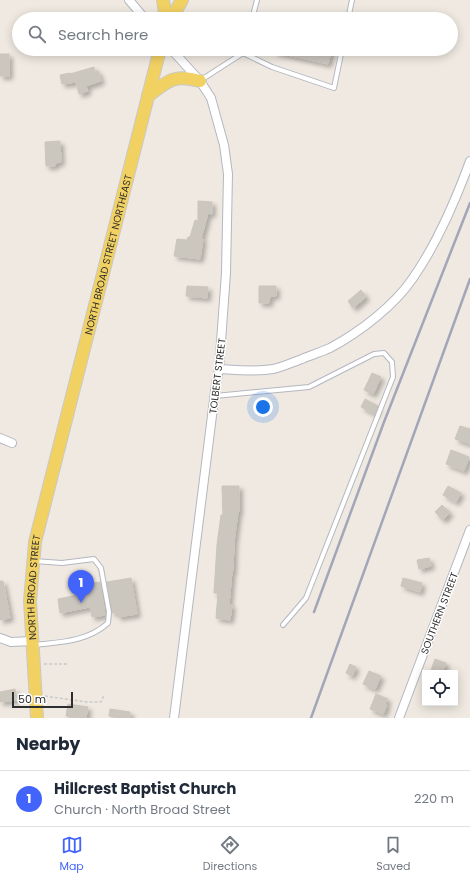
<!DOCTYPE html>
<meta charset="utf-8">
<style>
:root{--surface:#fff;--page:#f6f6f7;--text:#1f2937;--muted:#747a83;--line:#e0e1e3;--accent:#4264fb}
body{margin:0;font-family:Poppins,sans-serif;background:var(--page);color:var(--text)}
.controls{position:absolute;right:12px;bottom:12px;display:grid;overflow:hidden;border-radius:0px;box-shadow:0 2px 10px #0003}
.controls button{width:36px;height:36px;display:grid;place-items:center;padding:0;border:0;border-bottom:1px solid var(--line);background:var(--surface);color:var(--text);font:20px sans-serif}
.scale{position:absolute;left:12px;bottom:10px;width:61px;box-sizing:border-box;padding-left:4px;border:2px solid #2e2e2e;border-top:0;font-size:11px;line-height:14px;white-space:nowrap;color:#2e2e2e;-webkit-text-stroke:3px #fff;paint-order:stroke}
.you{position:absolute;left:263px;top:407px;width:14px;height:14px;margin:-10px;border:3px solid #fff;border-radius:50%;background:#1a73e8;box-shadow:0 0 0 6px #1a73e833}
.badge{display:grid;place-items:center;width:26px;height:26px;border-radius:50%;background:var(--accent);color:#fff;font-size:13px;font-weight:700}
.pin{position:absolute;translate:-50% -33px;filter:drop-shadow(0 1px 2px #0008)}
.pin::after{content:'';position:absolute;top:21px;width:14px;height:12px;background:inherit;clip-path:polygon(0 0,100% 0,50% 100%)}
.list{margin:0;padding:0;list-style:none}
h2{display:flex;justify-content:space-between;align-items:center;height:52px;margin:0;padding:0 16px;font-size:17px}
h2 small{font-size:13px;font-weight:400;color:var(--muted)}
.list li{display:grid;grid-template-columns:26px 1fr auto;gap:12px;align-items:center;box-sizing:border-box;height:56px;padding:0 16px;border-top:1px solid var(--line)}
.list b{display:block;font-size:15px;white-space:nowrap}
.list p{margin:0;font-size:13px;white-space:nowrap;color:var(--muted)}
.list em{font-size:13px;font-style:normal;color:var(--muted)}
.icon{flex:none;width:22px;height:22px;fill:none;stroke:currentColor;stroke-width:2;stroke-linecap:round;stroke-linejoin:round}
.map{position:relative;flex:none;width:470px;height:718px;overflow:hidden}
.search{position:absolute;background:var(--surface);box-shadow:0 2px 10px #0003;left:12px;right:12px;top:12px;height:44px;display:flex;align-items:center;gap:10px;box-sizing:border-box;padding:0 14px;border-radius:22px;color:var(--muted);font-size:15px}
.sheet{height:108px;background:var(--surface)}
nav{display:flex;justify-content:space-around;align-items:center;box-sizing:border-box;height:56px;border-top:1px solid var(--line);background:var(--surface);font-size:11px;color:var(--muted)}
nav a{display:grid;justify-items:center;gap:2px}
nav .on{color:var(--accent)}
.map>svg:first-child{display:block}
.building{fill:#cbc7bf;stroke:#cbc5ba;filter:url(#shadow)}
.lines{fill:none;stroke-linecap:round;stroke-linejoin:round}
.lane-casing{stroke:#b4b7c1;stroke-width:6}
.street-casing{stroke:#b4b7c1;stroke-width:10}
.primary-casing{stroke:#c9c9c9;stroke-width:14}
.path{stroke:#c9c9c9;stroke-width:1.5;stroke-dasharray:3 2;stroke-linecap:butt}
.lane{stroke:#fff;stroke-width:4}
.street{stroke:#fff;stroke-width:8}
.primary{stroke:#f2d163;stroke-width:12}
.rail{stroke:#a3a6b8;stroke-width:2.5}
.labels{text-anchor:middle;stroke-width:3;stroke-linejoin:round;paint-order:stroke}
.street-label{font-size:10px;fill:#2e2e2e;stroke:#fff}
</style>
<div class="map">
<svg width="470" height="718" viewBox="0 0 470 718">
<defs>
<filter id="shadow"><feDropShadow dx="3.5" dy="3.5" stdDeviation="2" flood-color="#0004"/></filter>
</defs>
<rect width="100%" height="100%" fill="#efe9e1"/>
<!-- building -->
<g class="building">
<path d="M275,49H332L328,64L274,52Z"/>
<rect x="0" y="54" width="9" height="22"/>
<path d="M94,67L95,72L98,71L101,81L86,86L88,91L79,94L76,82L62,84L60,75L70,73V74Z"/>
<path d="M60,141L61,162L55,163V166H46L45,142Z"/>
<path d="M198,201L212,202V214L208,213L201,239H203L200,259L174,256L177,239L187,240L188,237H190L195,220L198,221Z"/>
<path d="M187,286L208,287L207,298L186,296Z"/>
<path d="M259,286H276V296H270L269,303H259Z"/>
<path d="M361,290L366,297L353,308L348,301Z"/>
<path d="M372,373L381,377L373,394L364,390Z"/>
<path d="M365,399L378,406L375,414L361,407Z"/>
<path d="M460,426L470,429V444L455,439Z"/>
<path d="M451,450L469,457L464,471L446,464Z"/>
<path d="M222,486H239V512H238L234,542L233,571H232L229,605H232L230,620L216,618L218,593H214L217,545L221,515H223Z"/>
<path d="M448,486L461,493L456,502L443,495Z"/>
<path d="M442,505L450,513L443,520L435,512Z"/>
<path d="M429,558L431,566L419,569L417,560Z"/>
<path d="M131,578L137,614L118,617L117,612L112,613L107,582Z"/>
<path d="M403,578L422,583L420,592L401,586Z"/>
<path d="M0,581H3L10,618L0,620Z"/>
<path d="M100,582L105,615L92,617L90,607L60,613L58,599L88,593L86,584Z"/>
<path d="M435,659L446,663L442,673H430Z"/>
<path d="M350,664L356,667L352,676L346,673Z"/>
<path d="M369,671L381,676L375,689L363,684Z"/>
<path d="M15,689L17,700L0,702V692Z"/>
<path d="M376,694L388,699L385,704L387,705L383,714L370,709Z"/>
<path d="M68,704L88,707L86,718L66,716Z"/>
<path d="M110,709L130,712V718H117V717L109,716Z"/>
</g>
<g class="lines">
<defs>
<g id="lane">
<path d="M252,19L257,0"/>
<path d="M348,19L352,0"/>
<path d="M243,53L272,67L334,88L342,49"/>
<path d="M201,80L243,53L244,49"/>
<path d="M215,396L309,387L374,354L384,353L392,362L393,377L306,598L283,625"/>
<path d="M33,645C60,642 87,642 108,623L109,612L101,568L94,559L62,563L34,561"/>
</g>
<g id="street">
<path d="M129,0L145,19"/>
<path d="M171,49L200,81L211,98L224,145L228,174L226,273L219,369L216,384L174,718"/>
<path d="M219,369C237,370 255,372 273,369C283,367 293,362 302,359C311,355 321,352 330,348C360,332 395,305 413,278C438,242 455,202 470,161"/>
<path d="M0,438L12,443"/>
<path d="M0,638L11,642L32,641"/>
<path d="M399,718L470,530"/>
</g>
<g id="primary">
<path d="M163,0L166,19"/>
<path d="M171,19L182,0"/>
<path d="M148,96C168,80 175,74 200,81"/>
<path id="s1" d="M37,718L30,601L35,542L160,49"/>
</g>
</defs>
<!-- lane casing -->
<use href="#lane" class="lane-casing"/>
<!-- street casing -->
<use href="#street" class="street-casing"/>
<!-- primary casing -->
<use href="#primary" class="primary-casing"/>
<!-- path -->
<g class="path">
<path d="M44,664H67"/>
<path d="M45,696L86,702H101L104,695"/>
</g>
<!-- lane -->
<use href="#lane" class="lane"/>
<!-- street -->
<use href="#street" class="street"/>
<!-- primary -->
<use href="#primary" class="primary"/>
<!-- rail -->
<g class="rail">
<path d="M314,612L384,422L470,203"/>
<path d="M311,718L470,279"/>
</g>
</g>
<g class="labels">
<!-- street labels -->
<g class="street-label">
<text dy="4" stroke="none"><textPath href="#s1" startOffset="473">NORTH BROAD STREET NORTHEAST</textPath></text>
<text transform="translate(217 376) rotate(-83)" y="4">TOLBERT STREET</text>
<text dy="4" stroke="none"><textPath href="#s1" startOffset="131">NORTH BROAD STREET</textPath></text>
<text transform="translate(439 613) rotate(-69)" y="4">SOUTHERN STREET</text>
</g>
</g>
</svg>
<div class="controls">
<button><svg class="icon" aria-label="locate" viewBox="0 0 24 24"><circle cx="12" cy="12" r="6"/><path d="M12 2v4M12 18v4M2 12h4M18 12h4"/></svg></button>
</div>
<div class="scale">50 m</div>
<div class="you"></div>
<div class="pin badge" style="left:81px;top:603px">1</div>
<div class="search"><svg class="icon" aria-label="search" viewBox="0 0 24 24"><circle cx="10" cy="10" r="6"/><path d="M15 15l6 6"/></svg>Search here</div>
</div>
<section class="sheet">
<h2>Nearby<small></small></h2>
<ul class="list">
<li><span class="badge">1</span><div><b>Hillcrest Baptist Church</b><p>Church · North Broad Street</p></div><em>220 m</em></li>
</ul>
</section>
<nav>
<a class="on"><svg class="icon" aria-label="map" viewBox="0 0 24 24"><path d="M3 6l6-2 6 2 6-2v14l-6 2-6-2-6 2zM9 4v14M15 6v14"/></svg>Map</a>
<a><svg class="icon" aria-label="directions" viewBox="0 0 24 24"><path d="M12 3l9 9-9 9-9-9zM9 14v-3h6M13 9l2 2-2 2"/></svg>Directions</a>
<a><svg class="icon" aria-label="saved" viewBox="0 0 24 24"><path d="M7 4h10v16l-5-4-5 4z"/></svg>Saved</a>
</nav>
